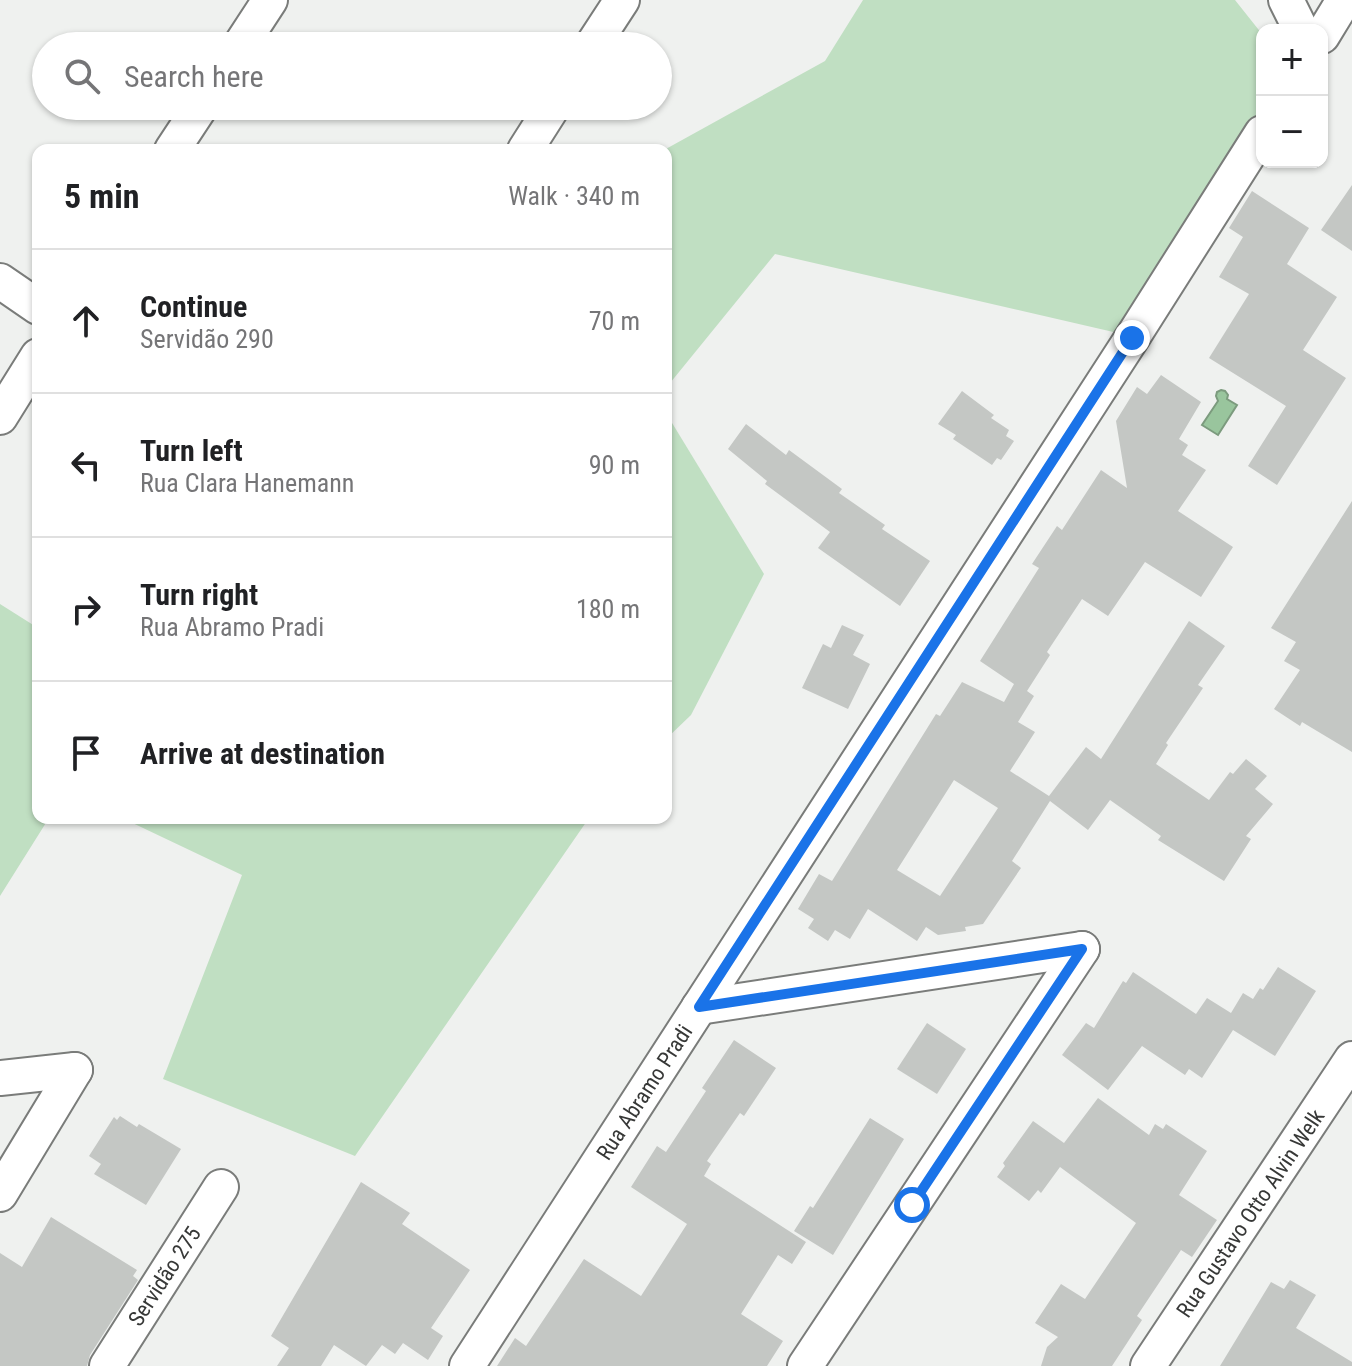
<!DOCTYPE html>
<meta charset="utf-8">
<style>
:root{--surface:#fff;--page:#f2f2f2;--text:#202124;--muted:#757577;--line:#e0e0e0}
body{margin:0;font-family:"Roboto Condensed",sans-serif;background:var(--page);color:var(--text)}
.controls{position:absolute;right:24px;top:24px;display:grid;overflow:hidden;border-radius:16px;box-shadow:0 2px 6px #0004}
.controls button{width:72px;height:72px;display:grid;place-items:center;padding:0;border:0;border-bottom:2px solid var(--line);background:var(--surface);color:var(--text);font:40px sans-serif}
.stop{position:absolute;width:24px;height:24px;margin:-18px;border:6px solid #1a73e8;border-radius:50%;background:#fff}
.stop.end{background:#1a73e8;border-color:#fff;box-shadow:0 2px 8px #0008}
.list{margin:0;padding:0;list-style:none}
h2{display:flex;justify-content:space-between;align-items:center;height:104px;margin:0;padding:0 32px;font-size:34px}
h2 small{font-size:26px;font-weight:400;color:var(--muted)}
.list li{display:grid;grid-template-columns:52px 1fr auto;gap:24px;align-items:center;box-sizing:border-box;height:144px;padding:0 32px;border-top:2px solid var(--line)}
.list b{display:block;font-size:30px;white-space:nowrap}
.list p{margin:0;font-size:26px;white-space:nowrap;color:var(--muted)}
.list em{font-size:26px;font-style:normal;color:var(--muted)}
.icon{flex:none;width:44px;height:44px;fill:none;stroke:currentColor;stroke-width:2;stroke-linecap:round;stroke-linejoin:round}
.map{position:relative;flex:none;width:1352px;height:1366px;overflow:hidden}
.search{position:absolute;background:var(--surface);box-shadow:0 2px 6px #0004;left:32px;top:32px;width:640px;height:88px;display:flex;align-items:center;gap:20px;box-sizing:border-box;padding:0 28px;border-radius:44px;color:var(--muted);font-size:30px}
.panel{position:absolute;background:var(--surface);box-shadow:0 2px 6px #0004;left:32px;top:144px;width:640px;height:680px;border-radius:16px}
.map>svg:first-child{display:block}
.green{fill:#c0dfc2}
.water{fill:#99c59d;stroke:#7c9b7e;stroke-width:2}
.building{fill:#c4c7c4;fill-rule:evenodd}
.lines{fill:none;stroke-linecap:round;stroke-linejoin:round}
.minor-casing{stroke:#7a7c7a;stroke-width:38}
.minor{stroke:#fff;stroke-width:34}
.route{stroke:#1a73e8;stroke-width:10}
.labels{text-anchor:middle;stroke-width:7;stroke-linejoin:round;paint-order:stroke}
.street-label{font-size:22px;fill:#373837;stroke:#fff}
</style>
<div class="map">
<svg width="1352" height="1366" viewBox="0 0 1352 1366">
<rect width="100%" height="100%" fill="#eff1ef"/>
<!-- green -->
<g class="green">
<path d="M863,0H1235L1262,34V123L1122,334L775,254L666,388V150H664L825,61Z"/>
<path d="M666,413L764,574L691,715L666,739Z"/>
<path d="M0,604L38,628V818H49L0,896Z"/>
<path d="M122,818H589L355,1156L163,1079L242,875Z"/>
</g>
<!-- water -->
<path class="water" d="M1221,390L1225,391L1228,395L1227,399L1237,405L1218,435L1202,425L1218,401L1216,396L1217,392Z"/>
<!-- building -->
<g class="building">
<path d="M1352,185V251L1321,230Z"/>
<path d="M1252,191L1309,228L1287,264L1337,297L1303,350L1346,378L1277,485L1248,466L1286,406L1209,358L1249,294L1219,277L1243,237L1229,228Z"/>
<path d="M1161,375L1201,402L1179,439L1188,445L1182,455L1206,470L1178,511L1233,547L1201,597L1145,562L1108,616L1082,599L1047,652L1050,655L1027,691L1034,696L1018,722L1035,732L1010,771L1049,796L1086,747L1101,759L1189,621L1225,646L1198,685L1203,688L1166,743L1168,745L1156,764L1209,800L1230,772L1233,774L1246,759L1267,776L1255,789L1273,804L1246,836L1251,839L1224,881L1158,840L1161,836L1110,800L1088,830L1050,801L1012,861L1021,868L983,924L965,927L966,931L938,935L926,927L917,941L868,909L850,939L835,930L828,941L808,928L814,919L798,909L819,874L832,881L936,714L940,716L962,682L1004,702L1014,684L980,661L1039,568L1032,564L1057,526L1062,530L1101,470L1127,488L1116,421L1137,387L1147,394ZM954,780L998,808L940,896L897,870Z"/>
<path d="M962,391L994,415L991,418L1009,430L1006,436L1014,441L1001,460L997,458L992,465L953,439L956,435L938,424Z"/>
<path d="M746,424L786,455L789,450L842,489L839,493L885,525L882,529L930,561L900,606L818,548L830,532L765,484L767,481L728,449Z"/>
<path d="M1352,501V752L1302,722L1300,726L1274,709L1300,670L1284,661L1296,642L1271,628Z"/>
<path d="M842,625L864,635L853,655L870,664L848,709L802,688L823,644L831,648Z"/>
<path d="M1278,967L1316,991L1275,1056L1233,1030L1202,1078L1189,1069L1185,1075L1142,1046L1108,1090L1062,1055L1086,1023L1094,1028L1123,981L1126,983L1133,972L1196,1014L1207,998L1231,1013L1243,993L1253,999L1260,988L1263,990Z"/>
<path d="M927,1023L966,1049L937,1094L897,1069Z"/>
<path d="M734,1040L776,1068L744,1116L740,1113L707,1161L711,1164L704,1176L806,1242L792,1264L778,1255L741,1314L783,1341L767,1366H497L515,1338L526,1346L584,1259L641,1296L687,1224L631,1187L657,1146L666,1152L706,1091L702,1088Z"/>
<path d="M1098,1098L1149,1135L1155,1124L1163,1129L1166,1124L1207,1151L1179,1195L1217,1220L1192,1257L1181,1250L1137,1316L1142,1320L1112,1366H1041L1047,1347L1058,1337L1035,1323L1061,1284L1085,1299L1136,1223L1060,1167L1041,1193L1038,1190L1029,1201L997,1177L1005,1166L1003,1163L1033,1121L1064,1143Z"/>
<path d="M120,1116L137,1127L139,1124L181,1149L146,1205L94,1174L101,1164L89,1156L114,1117L117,1120Z"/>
<path d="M870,1118L904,1139L833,1255L794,1231L810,1206L813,1208Z"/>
<path d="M361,1182L410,1213L402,1224L470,1270L431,1328L443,1336L428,1360L403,1343L395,1354L382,1345L366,1366L334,1345L321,1366H277L289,1348L271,1336Z"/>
<path d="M51,1217L137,1270L133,1276L138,1280L90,1355L87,1366H0V1253L22,1267Z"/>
<path d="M1290,1280L1316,1295L1296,1328L1352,1362V1366H1220L1271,1282L1284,1289Z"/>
</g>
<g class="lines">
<defs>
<g id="minor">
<path d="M1286,0L1301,30"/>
<path d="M1322,36L1344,0"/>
<path d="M240,46L270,0"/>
<path d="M592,46L622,0"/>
<path d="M172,150L201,106"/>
<path d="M525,150L553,106"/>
<path d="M0,281L38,307"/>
<path d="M0,417L38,356"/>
<path d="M699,1007L1082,949"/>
<path d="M0,1078L75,1070"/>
<path d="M0,1194L75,1070"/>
<path d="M107,1366L221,1187"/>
<path d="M467,1366L1132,338L1262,133"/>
<path d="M805,1366L1082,949"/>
<path d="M1148,1366L1352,1059"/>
</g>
</defs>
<!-- minor casing -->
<use href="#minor" class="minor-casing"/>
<!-- minor -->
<use href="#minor" class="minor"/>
</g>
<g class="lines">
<!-- route -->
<path class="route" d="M912,1205L1082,949L699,1007L1132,338"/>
</g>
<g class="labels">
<!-- street labels -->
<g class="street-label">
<text transform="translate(644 1092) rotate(-57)" y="8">Rua Abramo Pradi</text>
<text transform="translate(1250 1213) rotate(-56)" y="8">Rua Gustavo Otto Alvin Welk</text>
<text transform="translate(164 1276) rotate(-57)" y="8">Servidão 275</text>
</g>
</g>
</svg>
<div class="controls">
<button>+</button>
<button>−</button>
</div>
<div class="stop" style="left:912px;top:1205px"></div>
<div class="stop end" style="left:1132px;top:338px"></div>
<div class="search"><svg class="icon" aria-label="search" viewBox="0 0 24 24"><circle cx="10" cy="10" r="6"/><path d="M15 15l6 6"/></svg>Search here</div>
<section class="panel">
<h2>5 min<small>Walk · 340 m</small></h2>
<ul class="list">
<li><svg class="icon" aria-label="ahead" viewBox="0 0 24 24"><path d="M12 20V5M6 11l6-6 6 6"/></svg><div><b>Continue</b><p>Servidão 290</p></div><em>70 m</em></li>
<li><svg class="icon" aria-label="left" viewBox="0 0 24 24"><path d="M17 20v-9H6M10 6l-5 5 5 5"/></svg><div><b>Turn left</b><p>Rua Clara Hanemann</p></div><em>90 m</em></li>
<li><svg class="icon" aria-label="right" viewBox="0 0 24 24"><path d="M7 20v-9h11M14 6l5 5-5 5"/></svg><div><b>Turn right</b><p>Rua Abramo Pradi</p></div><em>180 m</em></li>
<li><svg class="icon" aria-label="arrive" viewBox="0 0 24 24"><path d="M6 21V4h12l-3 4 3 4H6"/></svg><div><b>Arrive at destination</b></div></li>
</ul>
</section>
</div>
